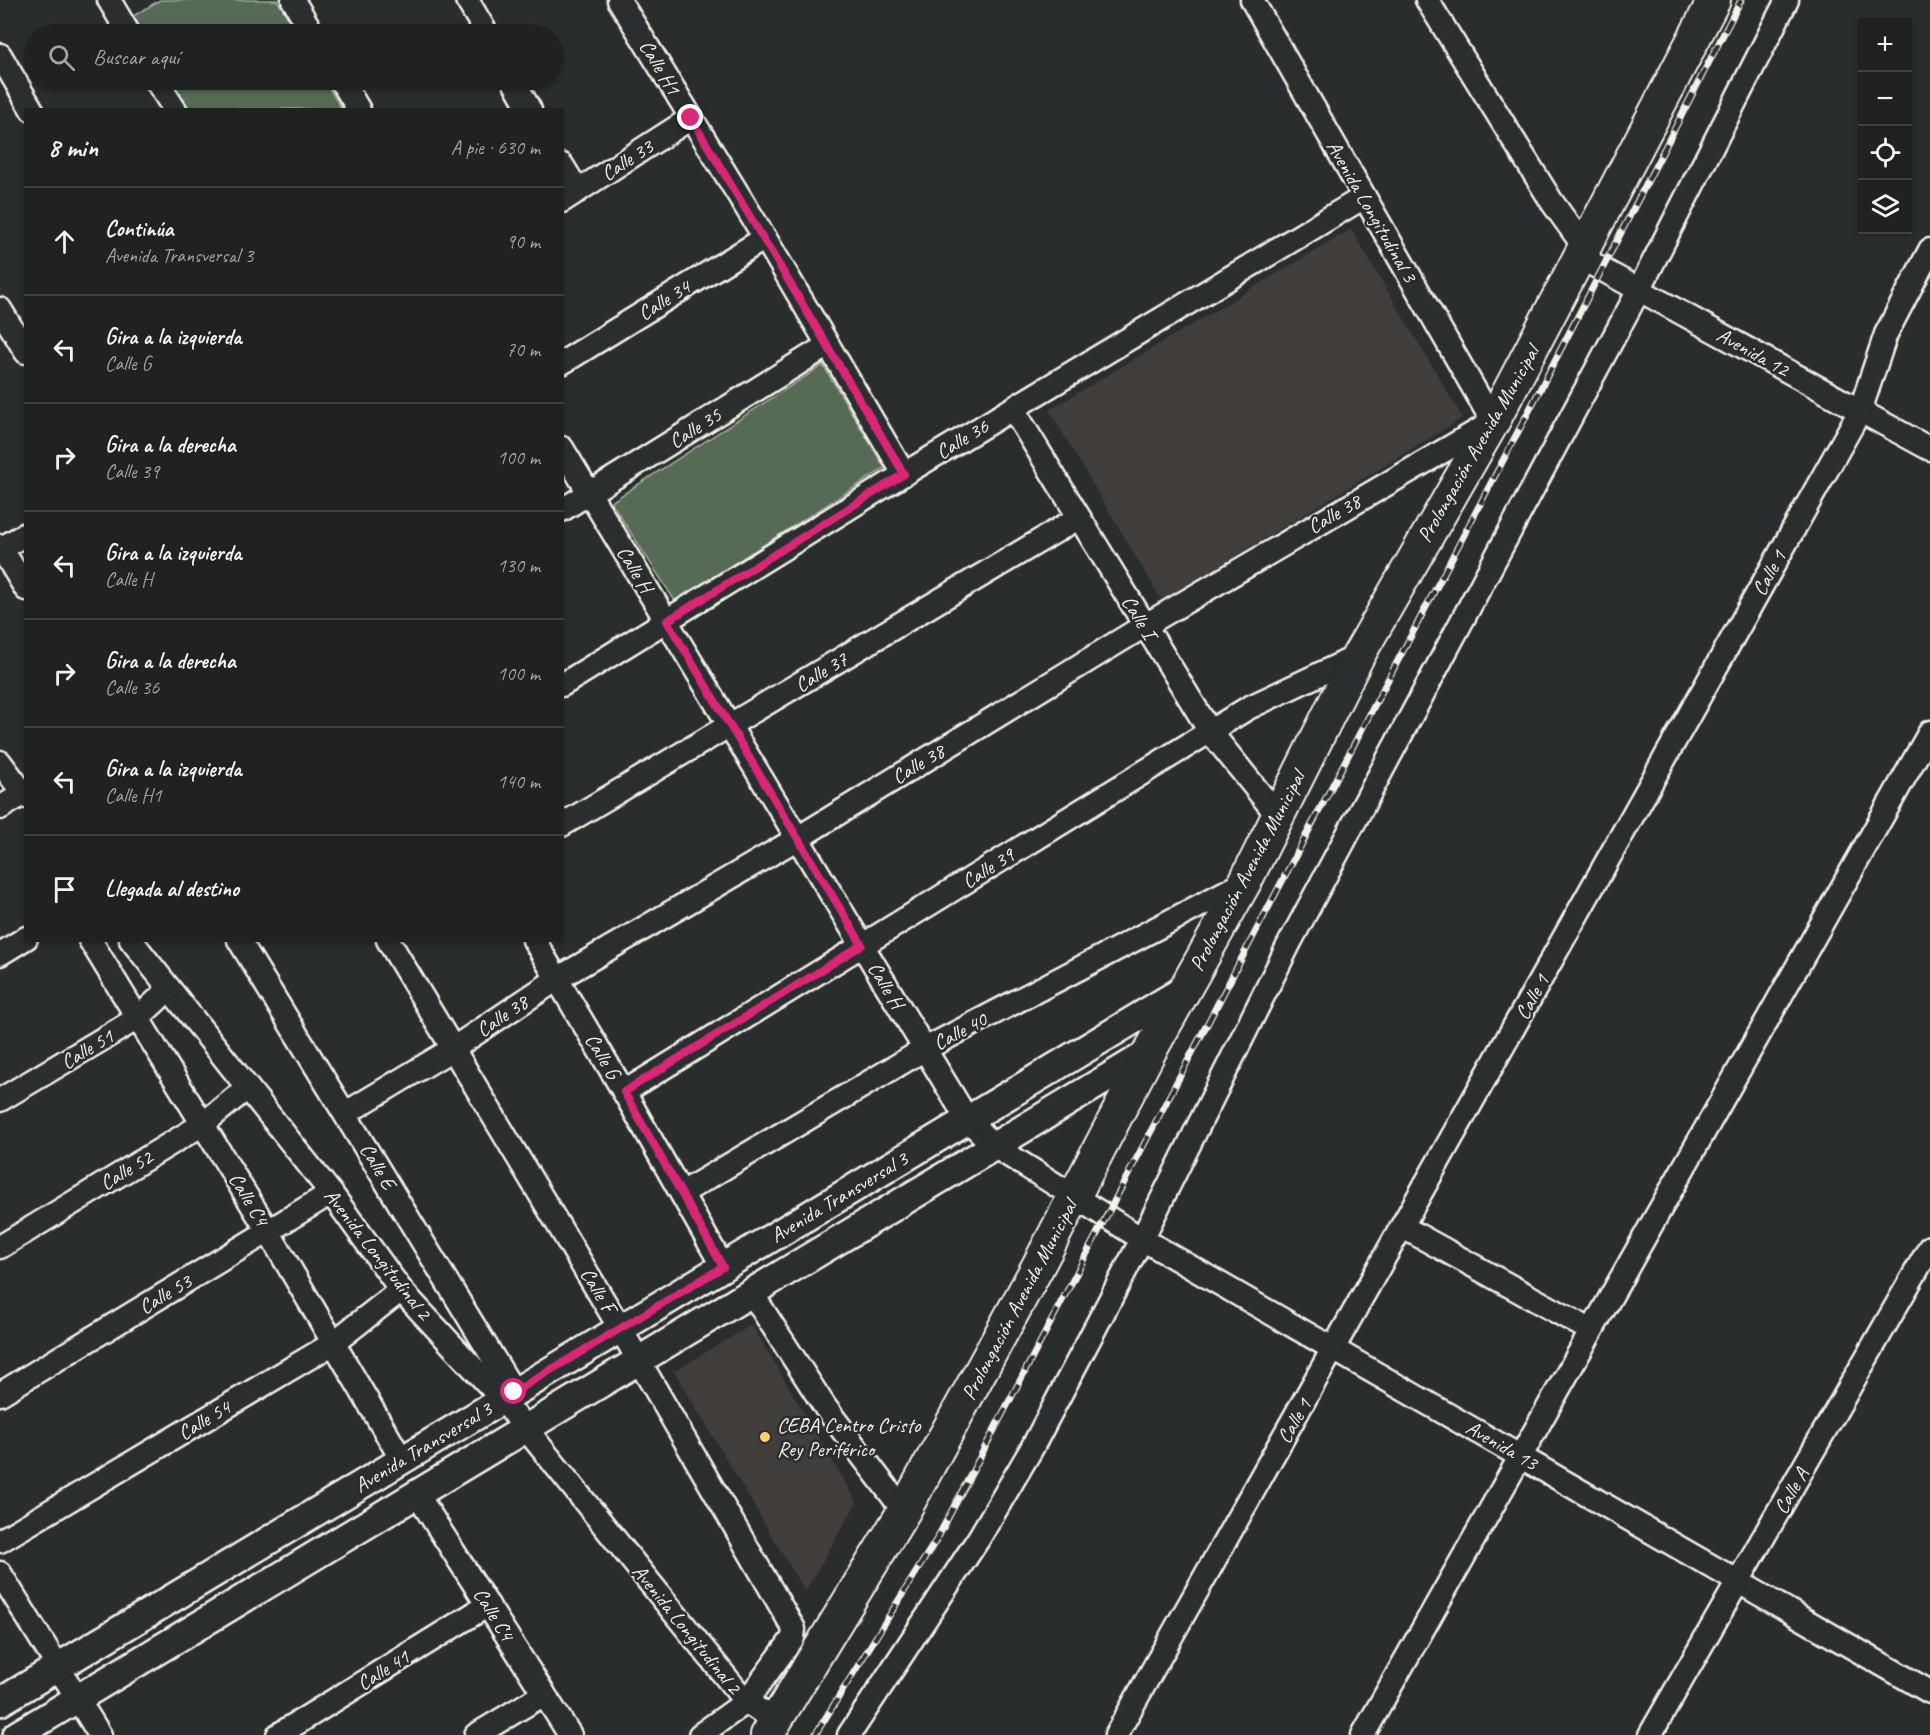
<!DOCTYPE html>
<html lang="es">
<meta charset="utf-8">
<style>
:root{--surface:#202222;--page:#282a2a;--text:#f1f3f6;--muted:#a2a4a5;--line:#3d3f40}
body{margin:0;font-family:Caveat,sans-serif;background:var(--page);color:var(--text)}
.controls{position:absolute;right:18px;top:18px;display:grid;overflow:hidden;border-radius:0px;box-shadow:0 2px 4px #0004}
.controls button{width:54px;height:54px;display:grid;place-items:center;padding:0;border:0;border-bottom:2px solid var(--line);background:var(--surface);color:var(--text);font:30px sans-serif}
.stop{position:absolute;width:18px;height:18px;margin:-14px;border:4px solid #db2777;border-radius:50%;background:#fff}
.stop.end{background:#db2777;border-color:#fff;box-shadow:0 2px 6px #0008}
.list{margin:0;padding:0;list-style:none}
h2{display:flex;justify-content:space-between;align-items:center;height:78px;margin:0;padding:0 24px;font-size:26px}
h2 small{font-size:20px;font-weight:400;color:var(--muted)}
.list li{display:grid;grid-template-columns:39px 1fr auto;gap:18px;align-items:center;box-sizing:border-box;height:108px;padding:0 24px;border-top:2px solid var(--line)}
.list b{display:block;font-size:22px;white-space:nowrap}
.list p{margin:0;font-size:20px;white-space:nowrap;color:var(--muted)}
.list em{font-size:20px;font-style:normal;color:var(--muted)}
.icon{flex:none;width:33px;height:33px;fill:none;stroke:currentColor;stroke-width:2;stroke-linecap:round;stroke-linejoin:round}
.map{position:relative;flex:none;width:1930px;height:1735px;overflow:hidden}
.search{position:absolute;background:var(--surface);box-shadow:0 2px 4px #0004;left:24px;top:24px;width:540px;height:66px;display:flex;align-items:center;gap:15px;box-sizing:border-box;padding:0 21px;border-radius:33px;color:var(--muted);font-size:22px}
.panel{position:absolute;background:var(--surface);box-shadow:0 2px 4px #0004;left:24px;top:108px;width:540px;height:834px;border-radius:0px}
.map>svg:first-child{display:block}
.built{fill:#3f3c3b}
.park{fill:#566a55;stroke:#a5ae9e;stroke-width:1.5}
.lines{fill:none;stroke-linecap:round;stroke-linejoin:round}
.minor-casing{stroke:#f4f1e8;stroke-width:27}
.tertiary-casing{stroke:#f4f1e8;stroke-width:32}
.secondary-casing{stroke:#f4f1e8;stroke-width:36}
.minor{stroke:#2a2d2e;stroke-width:22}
.tertiary{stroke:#2a2d2e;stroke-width:27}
.secondary{stroke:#2a2d2e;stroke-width:32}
.rail-casing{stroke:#f4f1e8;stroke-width:7}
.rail{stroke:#2a2d2e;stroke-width:4.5;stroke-dasharray:14;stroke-linecap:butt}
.route{stroke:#db2777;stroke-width:8}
.poi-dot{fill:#ffd166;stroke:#2a2d2e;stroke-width:2}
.labels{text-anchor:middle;stroke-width:5;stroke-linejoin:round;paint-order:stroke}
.street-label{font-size:21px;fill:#f4f1e8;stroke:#2a2d2e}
.poi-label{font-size:21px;fill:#f4f1e8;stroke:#2a2d2e;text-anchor:start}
</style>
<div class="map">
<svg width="1930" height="1735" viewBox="0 0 1930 1735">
<rect width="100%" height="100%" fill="#2a2d2e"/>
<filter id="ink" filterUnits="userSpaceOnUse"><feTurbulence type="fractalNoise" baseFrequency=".0167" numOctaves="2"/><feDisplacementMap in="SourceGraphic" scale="12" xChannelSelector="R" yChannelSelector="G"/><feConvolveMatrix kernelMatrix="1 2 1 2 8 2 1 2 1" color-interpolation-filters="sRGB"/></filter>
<g filter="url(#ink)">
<!-- built -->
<g class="built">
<path d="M1351,229L1463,418L1162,601L1049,410Z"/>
<path d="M752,1325L857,1502L805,1592L674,1371Z"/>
</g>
<!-- park -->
<g class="park">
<path d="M160,0H277L298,34H144L133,16Z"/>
<path d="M171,80H324L342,109H190Z"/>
<path d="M823,365L885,468L675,601L611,502Z"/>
</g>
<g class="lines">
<defs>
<g id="minor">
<path d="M109,0L129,34"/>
<path d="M293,0L313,34"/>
<path d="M467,0L487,34"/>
<path d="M619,0L765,238L904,474"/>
<path d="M1427,0L1552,202L1585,248L1592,264L1930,449"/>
<path d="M0,55L32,110"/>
<path d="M156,80L175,110"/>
<path d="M341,80L359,110"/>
<path d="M513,80L530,110"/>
<path d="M562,165L578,191"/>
<path d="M562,201L691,118"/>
<path d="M0,309L26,352"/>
<path d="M562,363L765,238"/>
<path d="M1013,409L1209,730L1278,816"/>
<path d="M562,448L967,1119L994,1146L1142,1239L1930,1692"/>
<path d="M562,510L828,345"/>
<path d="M0,546L26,589"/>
<path d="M0,549L26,534"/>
<path d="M562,685L904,474L1364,197"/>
<path d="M0,762L26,797"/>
<path d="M0,808L23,794"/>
<path d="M562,825L1078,518"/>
<path d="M90,940L268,1231L402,1460"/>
<path d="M131,940L331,1193L401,1290L502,1399L746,1702L777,1721"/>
<path d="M239,940L514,1392"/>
<path d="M388,940L620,1328L794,1629L793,1638L746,1702L700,1735"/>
<path d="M534,940L624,1092L723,1267"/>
<path d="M0,954L26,938"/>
<path d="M624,1092L1248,708L1358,656"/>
<path d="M0,1100L138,1018L168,990"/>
<path d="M346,1113L454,1048L557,979L798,838L1144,626L1493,422L1252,0"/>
<path d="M682,1193L925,1049L1245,882"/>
<path d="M1403,1227L1590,1330"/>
<path d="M0,1247L203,1124L247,1088"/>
<path d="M751,1292L825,1407L904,1511"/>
<path d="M0,1394L331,1193"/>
<path d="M417,1494L570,1735"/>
<path d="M0,1541L332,1344L401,1290"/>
<path d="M0,1573L100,1735"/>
<path d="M278,1735L488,1605"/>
<path d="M476,1735L544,1694"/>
<path d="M849,1735L979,1538L1032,1448L1142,1239L1289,944L1639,290L1787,0"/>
<path d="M1116,1735L1860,411L1886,334L1930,250"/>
<path d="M1363,1735L1930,732"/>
<path d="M1650,1735L1930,1247"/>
</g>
<g id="tertiary">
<path d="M0,1702L1185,989"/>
<path d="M17,1735L1149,1053"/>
</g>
<path id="secondary" d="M767,1735L904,1511L1037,1268L1149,1053L1245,882L1358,656L1493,422L1714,0"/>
</defs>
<!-- minor casing -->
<use href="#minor" class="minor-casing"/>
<!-- tertiary casing -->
<use href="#tertiary" class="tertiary-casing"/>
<!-- secondary casing -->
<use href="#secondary" class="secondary-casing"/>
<!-- minor -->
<use href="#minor" class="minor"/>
<!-- tertiary -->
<use href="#tertiary" class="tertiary"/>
<!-- secondary -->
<use href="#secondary" class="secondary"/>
<defs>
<path id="rail" d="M815,1735L938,1537L1531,407L1741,0"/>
</defs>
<!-- rail casing -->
<use href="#rail" class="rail-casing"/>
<!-- rail -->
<use href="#rail" class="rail"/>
</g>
</g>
<g class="lines" filter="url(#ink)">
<!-- route -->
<path class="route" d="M514,1392L723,1267L624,1092L862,945L667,621L904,474L691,118"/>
</g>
<!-- markers -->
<circle class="poi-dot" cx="765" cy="1437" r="6"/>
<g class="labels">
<!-- street labels -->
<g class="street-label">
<text transform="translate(660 67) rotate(59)" y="7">Calle H1</text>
<text transform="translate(627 160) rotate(-33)" y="7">Calle 33</text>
<text transform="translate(1372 211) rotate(60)" y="7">Avenida Longitudinal 3</text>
<text transform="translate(664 300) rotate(-32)" y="7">Calle 34</text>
<text transform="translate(1753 352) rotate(29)" y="7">Avenida 12</text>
<text transform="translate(695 428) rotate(-32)" y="7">Calle 35</text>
<text transform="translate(962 439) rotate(-31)" y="7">Calle 36</text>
<text transform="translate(1478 444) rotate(-60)" y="7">Prolongación Avenida Municipal</text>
<text transform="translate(1334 514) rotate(-30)" y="7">Calle 38</text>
<text transform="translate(635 569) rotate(59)" y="7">Calle H</text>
<text transform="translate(1769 573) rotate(-61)" y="7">Calle 1</text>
<text transform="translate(1139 617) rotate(59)" y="7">Calle I</text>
<text transform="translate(821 672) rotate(-31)" y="7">Calle 37</text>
<text transform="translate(918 764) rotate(-31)" y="7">Calle 38</text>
<text transform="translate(988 868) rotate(-32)" y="7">Calle 39</text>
<text transform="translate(1247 871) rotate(-62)" y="7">Prolongación Avenida Municipal</text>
<text transform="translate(886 985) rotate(59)" y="7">Calle H</text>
<text transform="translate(1532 997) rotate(-61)" y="7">Calle 1</text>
<text transform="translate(502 1016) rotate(-34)" y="7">Calle 38</text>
<text transform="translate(960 1031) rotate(-28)" y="7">Calle 40</text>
<text transform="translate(87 1049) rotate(-31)" y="7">Calle 51</text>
<text transform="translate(603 1056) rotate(59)" y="7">Calle G</text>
<text transform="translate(378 1166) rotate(59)" y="7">Calle E</text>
<text transform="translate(126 1170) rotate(-31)" y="7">Calle 52</text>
<text transform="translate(839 1197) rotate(-31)" y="7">Avenida Transversal 3</text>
<text transform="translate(249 1199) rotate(59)" y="7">Calle C4</text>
<text transform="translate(378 1254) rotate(52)" y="7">Avenida Longitudinal 2</text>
<text transform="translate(598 1290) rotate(59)" y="7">Calle F</text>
<text transform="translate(165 1294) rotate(-31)" y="7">Calle 53</text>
<text transform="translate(1019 1300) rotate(-62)" y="7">Prolongación Avenida Municipal</text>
<text transform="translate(204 1420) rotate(-31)" y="7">Calle 54</text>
<text transform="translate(1294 1421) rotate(-60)" y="7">Calle 1</text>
<text transform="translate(1502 1445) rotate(30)" y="7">Avenida 13</text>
<text transform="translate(423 1447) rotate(-31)" y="7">Avenida Transversal 3</text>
<text transform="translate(1791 1491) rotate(-60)" y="7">Calle A</text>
<text transform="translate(494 1614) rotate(58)" y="7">Calle C4</text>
<text transform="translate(687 1629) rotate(51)" y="7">Avenida Longitudinal 2</text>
<text transform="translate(383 1670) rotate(-32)" y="7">Calle 41</text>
</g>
<!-- poi labels -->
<g class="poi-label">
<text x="777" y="1432">CEBA Centro Cristo<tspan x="777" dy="24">Rey Periférico</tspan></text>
</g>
</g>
</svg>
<div class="controls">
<button>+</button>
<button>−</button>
<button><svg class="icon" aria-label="locate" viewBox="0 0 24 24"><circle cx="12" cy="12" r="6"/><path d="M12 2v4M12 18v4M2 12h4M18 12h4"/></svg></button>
<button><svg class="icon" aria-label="layers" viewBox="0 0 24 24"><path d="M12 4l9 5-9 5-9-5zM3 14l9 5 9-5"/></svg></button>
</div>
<div class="stop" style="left:514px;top:1392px"></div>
<div class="stop end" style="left:691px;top:118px"></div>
<div class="search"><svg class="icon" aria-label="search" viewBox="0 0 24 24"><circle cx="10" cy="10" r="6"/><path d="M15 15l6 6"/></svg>Buscar aquí</div>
<section class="panel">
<h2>8 min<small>A pie · 630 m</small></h2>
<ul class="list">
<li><svg class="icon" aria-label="ahead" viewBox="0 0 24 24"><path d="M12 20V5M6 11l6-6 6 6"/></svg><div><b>Continúa</b><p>Avenida Transversal 3</p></div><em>90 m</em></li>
<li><svg class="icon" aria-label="left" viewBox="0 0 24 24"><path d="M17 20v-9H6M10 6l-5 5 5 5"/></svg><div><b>Gira a la izquierda</b><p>Calle G</p></div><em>70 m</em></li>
<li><svg class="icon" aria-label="right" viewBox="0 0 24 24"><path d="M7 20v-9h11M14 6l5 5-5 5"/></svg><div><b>Gira a la derecha</b><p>Calle 39</p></div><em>100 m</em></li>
<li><svg class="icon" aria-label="left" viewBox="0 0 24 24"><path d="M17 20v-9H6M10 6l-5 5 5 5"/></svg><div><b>Gira a la izquierda</b><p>Calle H</p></div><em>130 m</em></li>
<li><svg class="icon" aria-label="right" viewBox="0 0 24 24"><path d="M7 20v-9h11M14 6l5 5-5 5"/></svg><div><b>Gira a la derecha</b><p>Calle 36</p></div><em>100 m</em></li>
<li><svg class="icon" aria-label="left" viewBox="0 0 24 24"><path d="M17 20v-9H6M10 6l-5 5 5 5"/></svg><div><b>Gira a la izquierda</b><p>Calle H1</p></div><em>140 m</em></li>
<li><svg class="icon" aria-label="arrive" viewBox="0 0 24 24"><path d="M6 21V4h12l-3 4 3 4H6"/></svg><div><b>Llegada al destino</b></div></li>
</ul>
</section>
</div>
